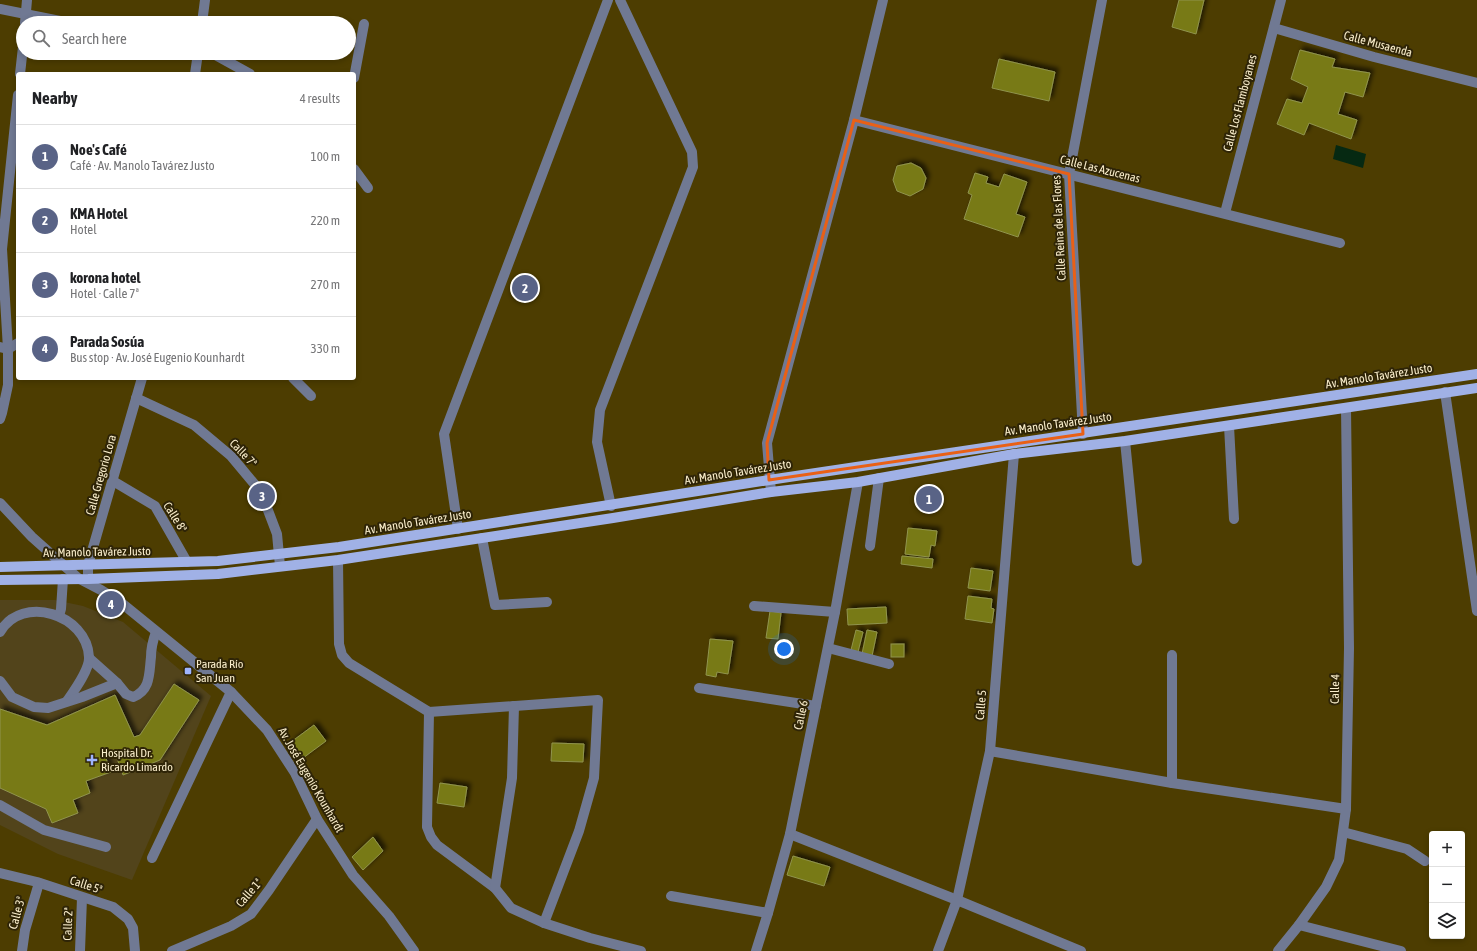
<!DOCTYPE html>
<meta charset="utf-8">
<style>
:root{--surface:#fff;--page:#f6f6f6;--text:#202124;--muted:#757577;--line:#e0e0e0;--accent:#596386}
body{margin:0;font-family:"Asap Condensed",sans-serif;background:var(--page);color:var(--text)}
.controls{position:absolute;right:12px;bottom:12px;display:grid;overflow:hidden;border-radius:4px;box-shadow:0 2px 6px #0003}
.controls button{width:36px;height:36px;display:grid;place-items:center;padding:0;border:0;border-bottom:1px solid var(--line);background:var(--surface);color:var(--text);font:20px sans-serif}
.you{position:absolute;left:784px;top:649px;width:14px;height:14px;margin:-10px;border:3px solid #fff;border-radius:50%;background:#1a73e8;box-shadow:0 0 0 6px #1a73e833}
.badge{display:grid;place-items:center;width:26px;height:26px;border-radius:50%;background:var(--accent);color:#fff;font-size:13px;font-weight:700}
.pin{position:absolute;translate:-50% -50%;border:2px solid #fff;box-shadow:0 1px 4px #0006}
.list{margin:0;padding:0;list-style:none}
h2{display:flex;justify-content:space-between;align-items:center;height:52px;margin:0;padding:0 16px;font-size:17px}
h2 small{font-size:13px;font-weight:400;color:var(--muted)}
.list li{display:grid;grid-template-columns:26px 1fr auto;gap:12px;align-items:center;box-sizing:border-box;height:64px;padding:0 16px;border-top:1px solid var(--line)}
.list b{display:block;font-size:15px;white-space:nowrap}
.list p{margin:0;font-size:13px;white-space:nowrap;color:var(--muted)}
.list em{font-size:13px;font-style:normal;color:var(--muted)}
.icon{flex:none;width:22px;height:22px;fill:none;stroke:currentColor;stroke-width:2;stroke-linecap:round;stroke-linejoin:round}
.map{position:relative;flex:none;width:1477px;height:951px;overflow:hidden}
.search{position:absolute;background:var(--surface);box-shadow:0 2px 6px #0003;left:16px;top:16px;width:340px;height:44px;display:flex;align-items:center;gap:10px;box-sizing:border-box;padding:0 14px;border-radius:22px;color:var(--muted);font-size:15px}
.panel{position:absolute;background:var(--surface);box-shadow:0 2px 6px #0003;left:16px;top:72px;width:340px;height:308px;border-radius:4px}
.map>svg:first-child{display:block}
.built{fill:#52441b}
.water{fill:#062912}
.building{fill:#787a12;stroke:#90944e;filter:url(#shadow)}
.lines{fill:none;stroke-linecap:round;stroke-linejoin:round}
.minor{stroke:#707993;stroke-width:10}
.major{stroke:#a0b1e6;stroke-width:10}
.marked{fill:none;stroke:#e96016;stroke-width:3;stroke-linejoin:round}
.poi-dot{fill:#9eb4fd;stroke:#2e2407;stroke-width:1.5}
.labels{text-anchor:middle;stroke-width:4;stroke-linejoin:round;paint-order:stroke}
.street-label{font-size:12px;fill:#faeecc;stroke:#2e2407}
.poi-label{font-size:12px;fill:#faeecc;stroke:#2e2407;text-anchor:start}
</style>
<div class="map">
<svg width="1477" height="951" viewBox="0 0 1477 951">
<defs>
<filter id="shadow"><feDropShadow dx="3.5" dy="-3.5" stdDeviation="2" flood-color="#0009"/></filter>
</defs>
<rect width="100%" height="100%" fill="#4d3d01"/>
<!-- built -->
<path class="built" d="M0,600H55L83,606L123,622L211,696L132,880L58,854L0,825Z"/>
<!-- water -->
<path class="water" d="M1336,145L1366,154L1363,168L1333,159Z"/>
<!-- building -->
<g class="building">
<path d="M1179,0H1204L1196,34L1172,27Z"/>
<path d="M1300,50L1335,59L1332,67L1370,73L1363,97L1345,92L1338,114L1357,120L1351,139L1309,123L1304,135L1277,124L1287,99L1302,103L1308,87L1291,79Z"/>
<path d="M999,59L1055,72L1049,101L992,88Z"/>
<path d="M911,163L921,168L926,178L923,189L910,196L897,191L893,180L897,166Z"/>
<path d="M975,173L988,177L986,183L999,187L1004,174L1027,182L1016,214L1025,217L1018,237L964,219L972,195L968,193Z"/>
<path d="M908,528L937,531L935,546L931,545L929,557L905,554Z"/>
<path d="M902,556L933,559L932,568L901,564Z"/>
<path d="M971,568L993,571L990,591L968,588Z"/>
<path d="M968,596L992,599L991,608L994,609L992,623L965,619Z"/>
<path d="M886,607L887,623L848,625L847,609Z"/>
<path d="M770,611L781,613L778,639L766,638Z"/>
<path d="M856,630L863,632L858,652L851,650Z"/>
<path d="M867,630L877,632L872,656L862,654Z"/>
<path d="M710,639L733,641L728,674L717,672L716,677L706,675Z"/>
<rect x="891" y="644" width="13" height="13"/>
<path d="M174,684L199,700L160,760L123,775L114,750L104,753L111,772L86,781L90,793L73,800L78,813L52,823L46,809L0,788V709L47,725L115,695L134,737L140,735Z"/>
<path d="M314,725L326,741L303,758L291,742Z"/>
<path d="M552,743L584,744L583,762L551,761Z"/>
<path d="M440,783L467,787L464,807L437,803Z"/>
<path d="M373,837L383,851L363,870L352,857Z"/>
<path d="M793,856L830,867L824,886L787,875Z"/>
</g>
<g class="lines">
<!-- minor -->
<g class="minor">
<path d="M0,9L70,23"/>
<path d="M25,23L27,0"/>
<path d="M202,23L205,0"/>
<path d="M1274,28L1374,57L1477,83"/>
<path d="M212,53L250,74"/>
<path d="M20,74L23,47"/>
<path d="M195,74L198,53"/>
<path d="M354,78L364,24"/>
<path d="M854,120L1340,243"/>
<path d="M354,169L368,188"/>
<path d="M1225,213L1281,0"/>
<path d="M0,347L8,349L18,343"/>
<path d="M293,378L311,396"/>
<path d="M1445,392L1477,611"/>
<path d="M136,398L194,425L231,456L261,492L277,534L280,566"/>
<path d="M0,419L2,413L8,385V349L2,249L18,95"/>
<path d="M1229,426L1234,519"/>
<path d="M1083,434L1069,174L1102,0"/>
<path d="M1125,441L1137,561"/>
<path d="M113,481L155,506L187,562"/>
<path d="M771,492L767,443L854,120L883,0"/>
<path d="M0,503L32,537L78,578L101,590L119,601L231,692L267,730L295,773L317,819L353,875L389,916L414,951"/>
<path d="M611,506L597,442L600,410L693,167L692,152L620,0"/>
<path d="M458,529L444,434L608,0"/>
<path d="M482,538L495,605L547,602"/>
<path d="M870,546L879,478"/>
<path d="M338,560L339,644L342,655L349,663L429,712L598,700L594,778L579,831L544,923"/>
<path d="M88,579V565L142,378"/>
<path d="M754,606L835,612"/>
<path d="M59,616L61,609L63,579"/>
<path d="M0,632C22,594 87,614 89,657C90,669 74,691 67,701"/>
<path d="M828,648L889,664"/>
<path d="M1172,655V783"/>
<path d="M89,658L117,683L126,694L133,697C151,690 149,673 151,657C151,648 153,640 156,632"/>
<path d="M0,681L12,697L34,707L48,708L82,697L117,683"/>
<path d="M699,688L816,706"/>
<path d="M429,712L427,827L431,837L437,845L495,888L511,908L544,923L590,938L641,951"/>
<path d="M990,751L1172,783L1346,809"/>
<path d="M0,805L44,830L106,847"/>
<path d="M1343,832L1407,849L1425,861"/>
<path d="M790,834L957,900L1081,951"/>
<path d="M152,858L231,692"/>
<path d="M0,873L37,882L113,907L128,919L133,928L135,951"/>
<path d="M495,888L512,778L514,706"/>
<path d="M671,896L768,913"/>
<path d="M1299,925L1401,951"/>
<path d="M22,951L25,930L39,883"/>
<path d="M80,951L82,898"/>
<path d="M172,951L231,926L251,914L269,890L317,819"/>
<path d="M756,951L768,913L790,834L835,612L858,482"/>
<path d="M938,951L957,900L990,751L1014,454"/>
<path d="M1278,951L1299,925L1326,887L1339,860L1346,809L1349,648L1346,408"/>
</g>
<!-- major -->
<g class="major">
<path d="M0,567L218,561L339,547L769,480L1477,374"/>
<path d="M0,580L88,579L218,574L338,560L613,518L771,492L858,482L1014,454L1125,441L1477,388"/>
</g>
</g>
<!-- marked area -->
<path class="marked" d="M854,120L1069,174L1083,434L769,480L767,443Z"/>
<!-- markers -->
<g class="poi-dot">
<rect x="184" y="667" width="8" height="8" rx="2"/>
<path d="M90 754h4v4h4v4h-4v4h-4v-4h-4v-4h4z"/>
</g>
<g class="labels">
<!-- street labels -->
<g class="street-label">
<text transform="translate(1378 44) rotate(15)" y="4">Calle Musaenda</text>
<text transform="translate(1240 103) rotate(-75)" y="4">Calle Los Flamboyanes</text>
<text transform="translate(1100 169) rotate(14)" y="4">Calle Las Azucenas</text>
<text transform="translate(1059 228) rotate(-93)" y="4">Calle Reina de las Flores</text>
<text transform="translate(1379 376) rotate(-9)" y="4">Av. Manolo Tavárez Justo</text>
<text transform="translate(1058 424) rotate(-8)" y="4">Av. Manolo Tavárez Justo</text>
<text transform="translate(243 453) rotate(46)" y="4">Calle 7ª</text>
<text transform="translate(738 472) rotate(-9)" y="4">Av. Manolo Tavárez Justo</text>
<text transform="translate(101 475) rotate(-74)" y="4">Calle Gregorio Lora</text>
<text transform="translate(175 517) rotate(58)" y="4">Calle 8ª</text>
<text transform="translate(418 522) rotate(-9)" y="4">Av. Manolo Tavárez Justo</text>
<text transform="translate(97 552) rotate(-1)" y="4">Av. Manolo Tavárez Justo</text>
<text transform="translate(1335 689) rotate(-89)" y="4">Calle 4</text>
<text transform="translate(981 705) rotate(-85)" y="4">Calle 5</text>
<text transform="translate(801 715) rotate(-78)" y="4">Calle 6</text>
<text transform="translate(311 780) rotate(60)" y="4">Av. José Eugenio Kounhardt</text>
<text transform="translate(86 885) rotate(18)" y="4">Calle 5ª</text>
<text transform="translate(249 893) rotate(-49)" y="4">Calle 1ª</text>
<text transform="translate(17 913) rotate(-75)" y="4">Calle 3ª</text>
<text transform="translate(68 924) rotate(-88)" y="4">Calle 2ª</text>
</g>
<!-- poi labels -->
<g class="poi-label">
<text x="196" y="668">Parada Río<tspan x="196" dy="14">San Juan</tspan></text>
<text x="101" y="757">Hospital Dr.<tspan x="101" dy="14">Ricardo Limardo</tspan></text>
</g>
</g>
</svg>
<div class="controls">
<button>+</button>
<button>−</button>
<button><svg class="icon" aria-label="layers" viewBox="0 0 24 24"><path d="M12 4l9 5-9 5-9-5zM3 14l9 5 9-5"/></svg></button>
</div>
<div class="you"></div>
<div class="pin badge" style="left:929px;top:499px">1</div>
<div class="pin badge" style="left:525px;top:288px">2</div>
<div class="pin badge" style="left:262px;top:496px">3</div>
<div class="pin badge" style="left:111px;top:604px">4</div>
<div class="search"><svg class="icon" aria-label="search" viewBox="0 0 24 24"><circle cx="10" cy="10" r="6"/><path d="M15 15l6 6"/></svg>Search here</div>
<section class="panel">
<h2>Nearby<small>4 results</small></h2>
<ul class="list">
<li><span class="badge">1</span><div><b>Noe's Café</b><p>Café · Av. Manolo Tavárez Justo</p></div><em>100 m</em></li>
<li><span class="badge">2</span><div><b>KMA Hotel</b><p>Hotel</p></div><em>220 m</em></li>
<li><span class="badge">3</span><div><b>korona hotel</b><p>Hotel · Calle 7ª</p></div><em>270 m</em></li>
<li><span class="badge">4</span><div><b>Parada Sosúa</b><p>Bus stop · Av. José Eugenio Kounhardt</p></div><em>330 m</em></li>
</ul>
</section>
</div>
